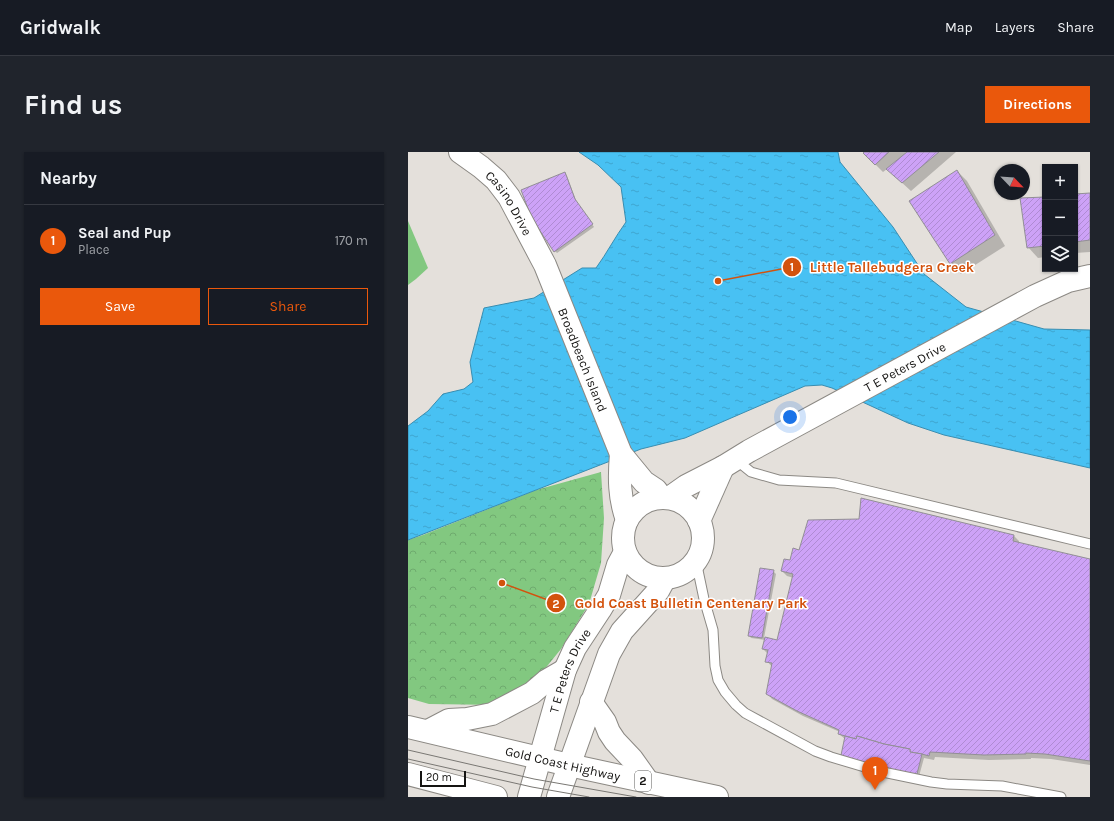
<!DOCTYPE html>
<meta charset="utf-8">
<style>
:root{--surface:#171b24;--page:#20242c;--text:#f1f3f6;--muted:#9ea1a6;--line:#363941;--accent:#ea580c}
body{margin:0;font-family:Karla,sans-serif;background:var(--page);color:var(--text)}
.controls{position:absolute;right:12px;top:12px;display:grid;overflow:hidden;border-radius:0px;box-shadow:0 1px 3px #0004}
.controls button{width:36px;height:36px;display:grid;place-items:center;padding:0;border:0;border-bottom:1px solid var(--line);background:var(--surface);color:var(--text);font:20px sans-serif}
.compass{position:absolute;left:586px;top:12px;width:36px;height:36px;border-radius:50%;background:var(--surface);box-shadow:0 1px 3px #0004;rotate:115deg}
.scale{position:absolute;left:12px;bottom:10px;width:46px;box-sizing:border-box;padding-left:4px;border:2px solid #151412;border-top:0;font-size:11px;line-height:14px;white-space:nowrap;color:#151412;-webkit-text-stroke:3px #fff;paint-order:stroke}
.you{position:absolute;left:382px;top:265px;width:14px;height:14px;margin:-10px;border:3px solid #fff;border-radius:50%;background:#1a73e8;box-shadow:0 0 0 6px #1a73e833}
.badge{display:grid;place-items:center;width:26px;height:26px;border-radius:50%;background:var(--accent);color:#fff;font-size:13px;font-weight:700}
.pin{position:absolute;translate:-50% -33px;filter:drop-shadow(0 1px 2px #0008)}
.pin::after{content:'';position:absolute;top:21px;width:14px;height:12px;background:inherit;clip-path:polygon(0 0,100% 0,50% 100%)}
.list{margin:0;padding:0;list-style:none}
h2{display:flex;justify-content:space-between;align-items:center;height:52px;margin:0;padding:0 16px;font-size:17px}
h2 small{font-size:13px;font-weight:400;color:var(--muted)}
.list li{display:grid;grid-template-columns:26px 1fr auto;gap:12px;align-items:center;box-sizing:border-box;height:72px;padding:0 16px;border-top:1px solid var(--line)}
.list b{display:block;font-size:15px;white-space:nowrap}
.list p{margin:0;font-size:13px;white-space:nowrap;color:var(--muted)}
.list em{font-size:13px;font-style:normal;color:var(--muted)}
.actions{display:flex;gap:8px;padding:12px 16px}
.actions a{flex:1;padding:9px 0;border:1px solid var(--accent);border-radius:0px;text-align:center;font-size:14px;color:var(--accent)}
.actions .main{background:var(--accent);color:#fff}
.icon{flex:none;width:22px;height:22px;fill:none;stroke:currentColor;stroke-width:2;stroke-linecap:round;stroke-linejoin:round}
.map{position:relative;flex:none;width:682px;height:645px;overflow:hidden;border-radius:0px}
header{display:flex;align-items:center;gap:24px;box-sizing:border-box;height:56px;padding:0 20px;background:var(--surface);border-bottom:1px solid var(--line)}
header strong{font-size:19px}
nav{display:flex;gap:22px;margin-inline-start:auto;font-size:14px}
.intro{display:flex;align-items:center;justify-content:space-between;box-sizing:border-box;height:96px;padding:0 24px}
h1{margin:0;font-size:28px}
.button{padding:10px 18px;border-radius:0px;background:var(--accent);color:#fff;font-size:14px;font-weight:700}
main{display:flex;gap:24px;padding:0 24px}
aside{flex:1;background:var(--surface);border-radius:0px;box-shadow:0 1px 3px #0004}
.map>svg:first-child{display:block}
.grass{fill:#82c880}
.park{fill:url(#park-crowns)}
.water{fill:url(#water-ripples);stroke:#398db0}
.shadow{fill:#0003}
.building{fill:url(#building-hatch);stroke:#928f95}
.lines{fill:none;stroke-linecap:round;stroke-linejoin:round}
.service-casing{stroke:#8c8984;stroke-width:11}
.tertiary-casing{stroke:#8c8984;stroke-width:24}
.trunk-casing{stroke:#8c8984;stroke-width:24}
.service{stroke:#fff;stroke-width:9}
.tertiary{stroke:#fff;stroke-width:22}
.trunk{stroke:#fff;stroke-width:22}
.tram{stroke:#797773;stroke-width:1}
.labels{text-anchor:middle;stroke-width:3;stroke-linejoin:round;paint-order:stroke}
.shield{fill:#fff;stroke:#5b5a59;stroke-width:1}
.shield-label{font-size:12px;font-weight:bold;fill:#151412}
.street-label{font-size:13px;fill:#151412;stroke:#fff}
.leader{fill:none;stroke:#d3520d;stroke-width:1.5}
.callout-dot{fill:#d3520d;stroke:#fff;stroke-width:1.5}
.mark-label{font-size:12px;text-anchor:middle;font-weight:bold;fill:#fff}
.callout-label{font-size:14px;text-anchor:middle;font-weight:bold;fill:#d3520d;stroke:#fff;stroke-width:3;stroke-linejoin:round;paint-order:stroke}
</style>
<header>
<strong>Gridwalk</strong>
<nav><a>Map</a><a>Layers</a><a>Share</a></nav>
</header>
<div class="intro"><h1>Find us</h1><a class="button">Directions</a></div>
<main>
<aside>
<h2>Nearby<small></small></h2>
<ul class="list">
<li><span class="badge">1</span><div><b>Seal and Pup</b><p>Place</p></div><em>170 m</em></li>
</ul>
<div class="actions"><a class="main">Save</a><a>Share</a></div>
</aside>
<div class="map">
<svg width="682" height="645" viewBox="0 0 682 645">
<defs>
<pattern id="park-crowns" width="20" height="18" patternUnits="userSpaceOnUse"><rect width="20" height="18" fill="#82c880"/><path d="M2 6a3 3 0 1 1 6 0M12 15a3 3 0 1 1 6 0" fill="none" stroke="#6fab6e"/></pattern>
<pattern id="water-ripples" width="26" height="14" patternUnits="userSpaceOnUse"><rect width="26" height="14" fill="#48c1f3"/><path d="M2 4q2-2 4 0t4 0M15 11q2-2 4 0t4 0" fill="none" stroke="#3ea5cf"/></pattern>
<pattern id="building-hatch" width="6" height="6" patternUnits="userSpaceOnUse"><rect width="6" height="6" fill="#cda2f7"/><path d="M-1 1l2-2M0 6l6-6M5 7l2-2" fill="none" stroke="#af8bd3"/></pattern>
</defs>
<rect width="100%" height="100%" fill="#e4e0db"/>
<!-- grass -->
<path class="grass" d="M0,69L20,116L8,127L0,133Z"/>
<!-- park -->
<path class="park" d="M193,320L196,366L193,411L181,452L153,497L123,534L91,553L21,552L0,546V388L15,383L128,338Z"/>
<!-- water -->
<path class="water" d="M171,0H430L432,10L485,75L516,122L558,155L636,177L682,178V316L536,283L500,271L424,236L414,233L397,234L277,286L233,297L0,388V274L20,259L35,242L56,237L65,230L62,210L76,156L126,146L174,116H188C199,101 207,85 218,70L213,35L190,13Z"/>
<!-- shadow -->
<g class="shadow">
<path d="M458,0H548L503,39L479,17L475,20L464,9Z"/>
<path d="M549,19L559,29L597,94L553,122L543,111L503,49Z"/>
<path d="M157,21L159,24L169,51L186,75L149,101L147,99Z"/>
<path d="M682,42V100L667,101V43Z"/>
<path d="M637,46V105L630,106L620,95Z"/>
<path d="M606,384L611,389V391L682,408V613L643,607L623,606V607L581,608L527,605L526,608L516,606L510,628L437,587L431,582L432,580L395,564L364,547L359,541L364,515L359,509L360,502L355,497L357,488L343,486L341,483L365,419L368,422L356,486L370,489L386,426L379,424L374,419L392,399Z"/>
</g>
<!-- building -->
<g class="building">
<path d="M456,0H481L467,13L455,1Z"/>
<path d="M499,0H531L494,31L478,17Z"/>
<path d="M549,18L587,83L542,112L501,49Z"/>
<path d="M157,20L167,47L185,72L146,100L132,79L122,62L113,38Z"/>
<path d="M682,41V88L667,90V42Z"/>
<path d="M637,45V94L619,96L612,46Z"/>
<path d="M453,346L606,383L605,389L682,407V609L637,602L618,601V602L576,603L522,600L521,604L514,602L502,600V597L476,592L449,584L448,587L430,582L431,578L389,559L358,542L364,511L357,510L360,498L354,497L357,485L369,488L385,422L373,419L376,407L382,408L385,396L391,398L400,368L451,367Z"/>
<path d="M352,416L366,418L354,486L340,484Z"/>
<path d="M437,584L448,587L449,584L476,592L502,597V600L514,602L508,626L432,608Z"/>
</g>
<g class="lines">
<defs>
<g id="service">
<path d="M327,307L343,320L371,328L428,331L682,392"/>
<path d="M288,409L296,447L305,478L307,514L310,528L317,540L328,553L337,561L407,599L423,605L470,619L523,630L539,632L594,634L653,645"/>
</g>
<g id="tertiary">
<path id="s1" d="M52,0L73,15L88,28L101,45L137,113L213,302L236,330L248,338L254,346"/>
<path d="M213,302C211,325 211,346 219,368"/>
<path id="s2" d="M261,346L278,334L315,315L341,299L627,144L660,129L682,124"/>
<circle cx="255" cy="386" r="40"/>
<path d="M291,369L315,315"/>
<path id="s3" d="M121,645L157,518L167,496L192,458L201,443L210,413L217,400"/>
<path d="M150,645L201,502L214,479L250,439L257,426"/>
</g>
<g id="trunk">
<path d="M183,550L197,570L201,580L207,589L224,607L241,631"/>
<path id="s4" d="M0,575L161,613L309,645"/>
<path d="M20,579L41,568L59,567L84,562L124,541L138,529L157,518"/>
<path d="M0,622L88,645"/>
</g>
</defs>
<!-- service casing -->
<use href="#service" class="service-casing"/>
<!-- tertiary casing -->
<use href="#tertiary" class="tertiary-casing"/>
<!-- trunk casing -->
<use href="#trunk" class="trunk-casing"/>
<!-- service -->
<use href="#service" class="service"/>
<!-- tertiary -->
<use href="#tertiary" class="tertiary"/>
<!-- trunk -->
<use href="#trunk" class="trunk"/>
<!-- tram -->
<g class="tram">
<path d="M0,598L126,627L228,645"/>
<path d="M0,607L124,635L181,645"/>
</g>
</g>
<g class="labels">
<!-- shield labels -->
<rect class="shield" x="227" y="619" width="16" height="20" rx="3"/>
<g class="shield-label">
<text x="235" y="633">2</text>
</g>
<!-- street labels -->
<g class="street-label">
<text dy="5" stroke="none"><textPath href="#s1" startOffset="72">Casino Drive</textPath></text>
<text dy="5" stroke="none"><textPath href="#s1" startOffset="246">Broadbeach Island</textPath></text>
<text dy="5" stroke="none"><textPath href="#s2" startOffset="270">T E Peters Drive</textPath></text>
<text dy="5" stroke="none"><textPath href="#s3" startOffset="133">T E Peters Drive</textPath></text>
<text dy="5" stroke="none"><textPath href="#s4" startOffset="159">Gold Coast Highway</textPath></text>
</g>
</g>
<!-- callouts -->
<path class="leader" d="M310 129L384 115M94 431L148 451"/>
<g class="callout-dot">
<circle cx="310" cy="129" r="4"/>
<circle cx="94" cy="431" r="4"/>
<circle cx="384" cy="115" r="10"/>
<circle cx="148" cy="451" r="10"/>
</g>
<g class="mark-label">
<text x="384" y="119">1</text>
<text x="148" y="456">2</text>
</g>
<g class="callout-label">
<text x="484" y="120">Little Tallebudgera Creek</text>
<text x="283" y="456">Gold Coast Bulletin Centenary Park</text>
</g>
</svg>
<div class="controls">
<button>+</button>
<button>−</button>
<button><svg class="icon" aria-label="layers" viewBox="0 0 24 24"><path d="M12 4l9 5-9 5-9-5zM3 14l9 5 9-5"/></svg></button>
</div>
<svg class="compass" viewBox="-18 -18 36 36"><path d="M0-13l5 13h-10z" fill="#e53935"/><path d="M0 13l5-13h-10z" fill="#9ea1a6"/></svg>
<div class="scale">20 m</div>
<div class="you"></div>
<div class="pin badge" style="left:467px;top:638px">1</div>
</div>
</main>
